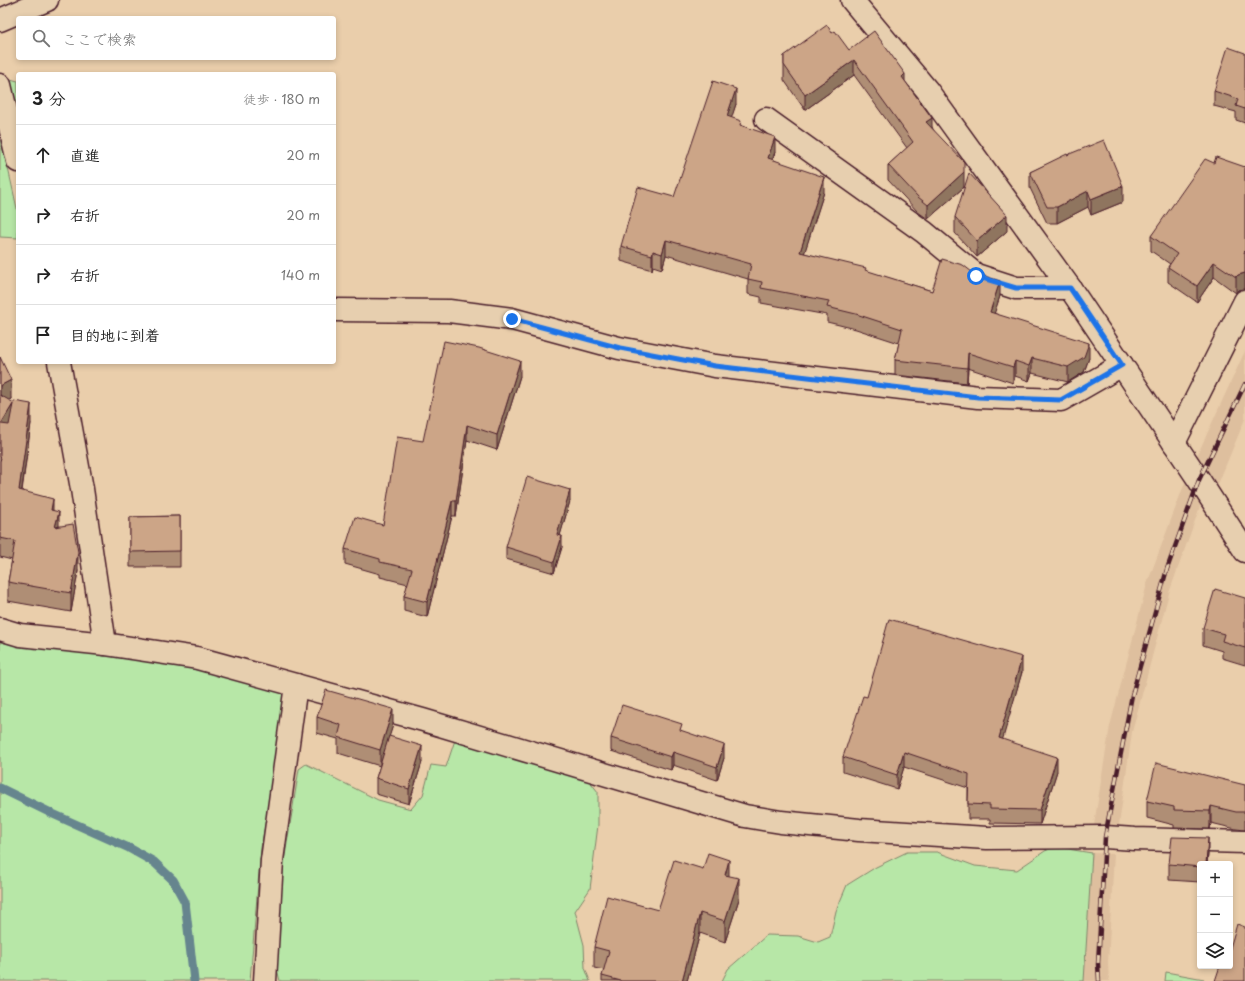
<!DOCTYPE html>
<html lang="ja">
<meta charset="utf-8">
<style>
:root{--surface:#fff;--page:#f6f6f6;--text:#222;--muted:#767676;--line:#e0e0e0}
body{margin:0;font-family:"Playpen Sans","Klee One",sans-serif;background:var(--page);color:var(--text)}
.controls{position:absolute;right:12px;bottom:12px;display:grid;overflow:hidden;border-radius:4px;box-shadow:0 2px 6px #0003}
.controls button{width:36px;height:36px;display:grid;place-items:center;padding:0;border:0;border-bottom:1px solid var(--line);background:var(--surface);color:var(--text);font:20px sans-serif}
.stop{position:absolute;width:12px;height:12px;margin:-9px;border:3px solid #1a73e8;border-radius:50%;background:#fff}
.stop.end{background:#1a73e8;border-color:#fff;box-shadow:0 1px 4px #0008}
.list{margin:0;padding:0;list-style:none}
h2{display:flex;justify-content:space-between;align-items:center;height:52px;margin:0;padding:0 16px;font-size:17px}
h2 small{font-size:13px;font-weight:400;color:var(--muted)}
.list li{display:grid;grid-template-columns:26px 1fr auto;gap:12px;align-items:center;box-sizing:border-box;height:60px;padding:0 16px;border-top:1px solid var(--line)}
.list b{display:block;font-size:15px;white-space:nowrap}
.list em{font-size:13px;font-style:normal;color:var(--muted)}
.icon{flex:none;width:22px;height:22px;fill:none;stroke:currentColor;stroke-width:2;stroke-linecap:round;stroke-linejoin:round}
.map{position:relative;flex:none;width:1245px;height:981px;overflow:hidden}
.search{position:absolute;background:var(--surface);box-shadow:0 2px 6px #0003;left:16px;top:16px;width:320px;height:44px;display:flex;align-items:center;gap:10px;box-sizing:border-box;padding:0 14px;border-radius:4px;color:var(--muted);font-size:15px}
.panel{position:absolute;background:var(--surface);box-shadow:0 2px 6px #0003;left:16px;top:72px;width:320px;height:292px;border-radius:4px}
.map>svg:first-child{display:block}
.built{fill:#debf9e}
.green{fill:#b7e7a7;stroke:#808369}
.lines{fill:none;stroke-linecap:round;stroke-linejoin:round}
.stream{stroke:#66858e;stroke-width:9}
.minor-casing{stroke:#4a1f2b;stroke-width:25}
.minor{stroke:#e7cfaf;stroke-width:22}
.rail-casing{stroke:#4a1f2b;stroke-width:4.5}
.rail{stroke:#e7cfaf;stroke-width:3;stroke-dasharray:9;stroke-linecap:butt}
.wall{fill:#af8e74;stroke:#4a1f2b}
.shaded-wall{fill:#8f745e;stroke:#4a1f2b}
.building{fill:#cca587;stroke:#4a1f2b;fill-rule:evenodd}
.route{stroke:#1a73e8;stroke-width:5}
</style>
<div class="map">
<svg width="1245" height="981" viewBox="0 0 1245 981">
<rect width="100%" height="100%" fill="#eaceab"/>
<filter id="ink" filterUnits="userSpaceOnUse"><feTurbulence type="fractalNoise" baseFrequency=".025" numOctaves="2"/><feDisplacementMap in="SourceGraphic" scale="8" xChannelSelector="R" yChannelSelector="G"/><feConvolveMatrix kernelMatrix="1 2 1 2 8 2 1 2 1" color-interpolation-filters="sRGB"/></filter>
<g filter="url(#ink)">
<!-- built -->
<g class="built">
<path d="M1245,351V419L1216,489L1195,460Z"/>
<path d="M1187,477L1202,501L1169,593L1132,732L1118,832L1093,831L1110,726L1147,584Z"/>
<path d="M1092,853L1114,854L1108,963L1109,981H1084Z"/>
</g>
<!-- green -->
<g class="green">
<path d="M10,79L18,81V114Z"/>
<path d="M0,132L18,213V238L0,237Z"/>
<path d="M0,636L194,666L289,691L261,848L250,981H0Z"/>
<path d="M456,737L585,775L598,792V825L590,889L575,911L584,945L585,968L590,981H280L275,961L284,862L299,769L306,764L378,800L411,809L423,795L431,765L446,767Z"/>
<path d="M1055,847L1092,853L1084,981H722L728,969L767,935L798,936L818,942L830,937L836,911L847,885L876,867L907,852H937L975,866L1017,870L1045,851Z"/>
<path d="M1166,972L1204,979L1203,981H1165Z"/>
</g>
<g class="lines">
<!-- stream -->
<path class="stream" d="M0,788L53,814L129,848L154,862L173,880L185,902L194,981"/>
<defs>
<g id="minor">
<path d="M852,0L927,90L1070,288L1199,480L1245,551"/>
<path d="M0,20L47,0"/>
<path d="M0,85L18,161"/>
<path d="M766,119L924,232L976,275L1016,288H1070"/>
<path d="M334,310L449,311L512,319L619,348L715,366L978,397L1061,400L1122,365"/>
<path d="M59,362L82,489L105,644"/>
<path d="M1174,443L1245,301"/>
<path d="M0,629L20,635L105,644L197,658L423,720L745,816L781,822L859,830L987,838L1105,837L1135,839L1245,842"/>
<path d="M265,981L272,860L296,685"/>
</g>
</defs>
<!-- minor casing -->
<use href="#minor" class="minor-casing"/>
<!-- minor -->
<use href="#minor" class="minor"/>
<defs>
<path id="rail" d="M1099,981L1098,964L1105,837L1132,695L1167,569L1199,480L1245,384"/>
</defs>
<!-- rail casing -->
<use href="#rail" class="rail-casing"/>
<!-- rail -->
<use href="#rail" class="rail"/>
</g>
<!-- wall -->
<g class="wall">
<path d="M832,33L849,50L905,82L932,127L964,187L928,219L918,212L888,180V165L907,148L854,75L805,110L784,80V56Z"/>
<path d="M1245,53V123L1236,120V112L1214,106V91Z"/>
<path d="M736,104L731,118L775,152L773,159L824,192L804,253L866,271L932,291L1000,296L994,313L1089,358L1084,372L1068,382L1032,373L1029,381L1015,376L1013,383L968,368L967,383L895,375V360L899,343L856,329L827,322V315L761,303V297L748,294V279L666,255L662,269L653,266L652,270L621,261V246L674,197Z"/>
<path d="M1067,155L1123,202L1091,215L1088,207L1057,223H1047L1030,188V172Z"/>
<path d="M1214,163L1245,167V289L1238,290L1236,293L1214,277L1197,302L1168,282V267L1170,264L1151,251V236Z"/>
<path d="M955,217L1007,231L977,257L955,233Z"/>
<path d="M0,357L11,399L9,401L31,423L22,491L53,510L59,526L78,571L71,612L8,601V582L12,560L0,557Z"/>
<path d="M520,376L497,450L467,440L456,516H452L427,617L404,611V596L408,584L380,577V574L345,564V549L383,525L423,441Z"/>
<path d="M570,501L560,535L562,547L554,573L506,559V547Z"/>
<path d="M180,516V567H130V517Z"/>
<path d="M1245,598V665L1222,658V651L1203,645V628Z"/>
<path d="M1022,672L1002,739L1057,771L1040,824L990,823V819H968V788L904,767L897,789L843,772V757L867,697Z"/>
<path d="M317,717L393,725L389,736L422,762L409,804L376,794V778L380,766L338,753V739L317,733Z"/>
<path d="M682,731L724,758L717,780L673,765L671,770L611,751V738Z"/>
<path d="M1245,785V830L1236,829L1211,823L1210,829L1174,828V825L1147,818V801Z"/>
<path d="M1208,854L1207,864H1200V882L1169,880V864Z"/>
<path d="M703,869L729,876L739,899L725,942L700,933L687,981H602V976L604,970L594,968V947L658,910Z"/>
</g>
<!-- shaded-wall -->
<g class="shaded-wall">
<path d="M854,60V75L805,110V95Z"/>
<path d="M905,74V89L902,77Z"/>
<path d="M736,89V104L727,132V116Z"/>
<path d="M932,118V133L926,122Z"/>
<path d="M775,137V152L768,173V158Z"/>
<path d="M964,172V187L928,219V205Z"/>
<path d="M824,177V192L800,267V252Z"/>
<path d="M1123,186V202L1091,215V199Z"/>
<path d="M1088,191V207L1057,223V207Z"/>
<path d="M1007,215V231L977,257V241Z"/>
<path d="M666,240V255L662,269V254Z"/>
<path d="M653,251V266L652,270V255Z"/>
<path d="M1214,262V277L1197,302V286Z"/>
<path d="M1245,273V289L1238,290L1236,293V277L1238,275Z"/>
<path d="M1000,281V296L990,327V312Z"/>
<path d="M1089,343V358L1084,372L1068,382V367Z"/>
<path d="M968,353V368L967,383V368Z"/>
<path d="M1032,358V373L1029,381V366Z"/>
<path d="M520,361V376L497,450V435Z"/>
<path d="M1015,361V376L1013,383V367Z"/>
<path d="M11,380V399L0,405V386Z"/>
<path d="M13,404V423L1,443V424Z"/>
<path d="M31,404V423L19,510V490Z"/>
<path d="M467,425V440L456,516V501Z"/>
<path d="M570,490V501L557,546V535Z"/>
<path d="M53,499V518L51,510Z"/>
<path d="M452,501V516L427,617V602Z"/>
<path d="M59,512V531L55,527Z"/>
<path d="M562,536V547L554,573V562Z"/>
<path d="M78,552V571L71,612V593Z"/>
<path d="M1022,657V672L999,752V738Z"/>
<path d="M393,709V725L380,766V750Z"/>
<path d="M724,745V758L717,780V767Z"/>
<path d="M422,746V762L409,804V789Z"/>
<path d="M673,752V765L671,770V757Z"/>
<path d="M904,752V767L897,789V775Z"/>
<path d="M1057,757V771L1040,824V810Z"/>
<path d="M1211,806V823L1210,829V811Z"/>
<path d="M1208,838V854L1207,864H1206Z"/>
<path d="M729,860V881L725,875Z"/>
<path d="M739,878V899L725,942V921Z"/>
<path d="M700,913V933L687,981H682Z"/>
</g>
<!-- building -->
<g class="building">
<path d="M827,25L832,33L835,31L849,50L874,31L905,74L902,77L932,118L926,122L964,162V172L928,205L918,197L888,165L913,142L854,60L805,95L784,65V56Z"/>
<path d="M1228,47L1245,53V109L1236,106L1238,99L1214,91Z"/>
<path d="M713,81L736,89L727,116L741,121L740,125L775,137L768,158L824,177L800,252L866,268L865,270L932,291L942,259L963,265L972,272L1000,281L990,312L1089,343L1084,357L1068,367L1032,358L1029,366L1015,361L1013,367L968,353L967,368L895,360L902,329L856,314L827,307L829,301L761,288L762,282L748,279L751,264L666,240L662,254L653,251L652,255L621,246L638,187L674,197Z"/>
<path d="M1104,140L1123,186L1091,199L1088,191L1057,207H1047L1030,172L1067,154V155Z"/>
<path d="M1216,157L1245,167V250L1244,253L1245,254V273L1238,275L1236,277L1214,262L1197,286L1168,267L1177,254L1151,236L1205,159L1214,163Z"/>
<path d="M969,173L1007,215L977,241L955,217Z"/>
<path d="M444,341L479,348L520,361L497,435L467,425L456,501H452L427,602L404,596L412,569L380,562V559L345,549L355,517L383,525L397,437L423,441Z"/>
<path d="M0,357L11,380L0,386Z"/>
<path d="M0,395L14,403V401L31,404L19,490L53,499L51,510L59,512L55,527L73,524L78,552L71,593L8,582L15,541L0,538V461L1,458L0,457ZM13,404L9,425L1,424Z"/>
<path d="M527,477L570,490L557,535L562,536L554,562L506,547Z"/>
<path d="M180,516V551L130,552V517Z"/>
<path d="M1215,589L1245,598V648L1222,641L1224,634L1203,628Z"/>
<path d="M889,619L1022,657L999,738L1057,757L1040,810L990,809V805L968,804L969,774L904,752L897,775L843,757L863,696L867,697Z"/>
<path d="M326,690L393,709L380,750L338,737L341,725L317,717Z"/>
<path d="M622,705L682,724L680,730L724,745L717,767L673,752L671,757L611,738Z"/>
<path d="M389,736L422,746L409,789L376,778Z"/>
<path d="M1156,763L1245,785V812H1236L1211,806L1210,811L1174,810V807L1147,801Z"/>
<path d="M1172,837L1208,838L1206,864H1200V867L1169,864Z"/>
<path d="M708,853L729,860L725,875L739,878L725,921L700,913L682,981H621L602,976L609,951L594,947L607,896L658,910L674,860L703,869Z"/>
<path d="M1237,924L1245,927V981H1215L1220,966H1230V948Z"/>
</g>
</g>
<g class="lines" filter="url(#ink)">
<!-- route -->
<path class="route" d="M512,319L620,348L715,366L978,397L1061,400L1122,365L1070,288H1016L976,276"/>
</g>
</svg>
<div class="controls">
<button>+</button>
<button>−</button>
<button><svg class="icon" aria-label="layers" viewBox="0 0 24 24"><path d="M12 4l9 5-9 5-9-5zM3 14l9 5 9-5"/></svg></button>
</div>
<div class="stop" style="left:976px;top:276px"></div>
<div class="stop end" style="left:512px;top:319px"></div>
<div class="search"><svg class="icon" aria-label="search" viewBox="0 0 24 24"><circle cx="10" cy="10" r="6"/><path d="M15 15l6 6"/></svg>ここで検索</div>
<section class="panel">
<h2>3 分<small>徒歩 · 180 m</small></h2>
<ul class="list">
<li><svg class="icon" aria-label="ahead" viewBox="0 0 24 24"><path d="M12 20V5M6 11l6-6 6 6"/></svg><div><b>直進</b></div><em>20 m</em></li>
<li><svg class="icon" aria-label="right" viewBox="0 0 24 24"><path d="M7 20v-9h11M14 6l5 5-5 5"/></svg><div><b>右折</b></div><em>20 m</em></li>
<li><svg class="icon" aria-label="right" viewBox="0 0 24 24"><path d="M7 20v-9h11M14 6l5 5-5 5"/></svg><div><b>右折</b></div><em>140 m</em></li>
<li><svg class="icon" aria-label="arrive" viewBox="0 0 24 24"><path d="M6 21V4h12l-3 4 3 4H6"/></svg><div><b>目的地に到着</b></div></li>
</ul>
</section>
</div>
